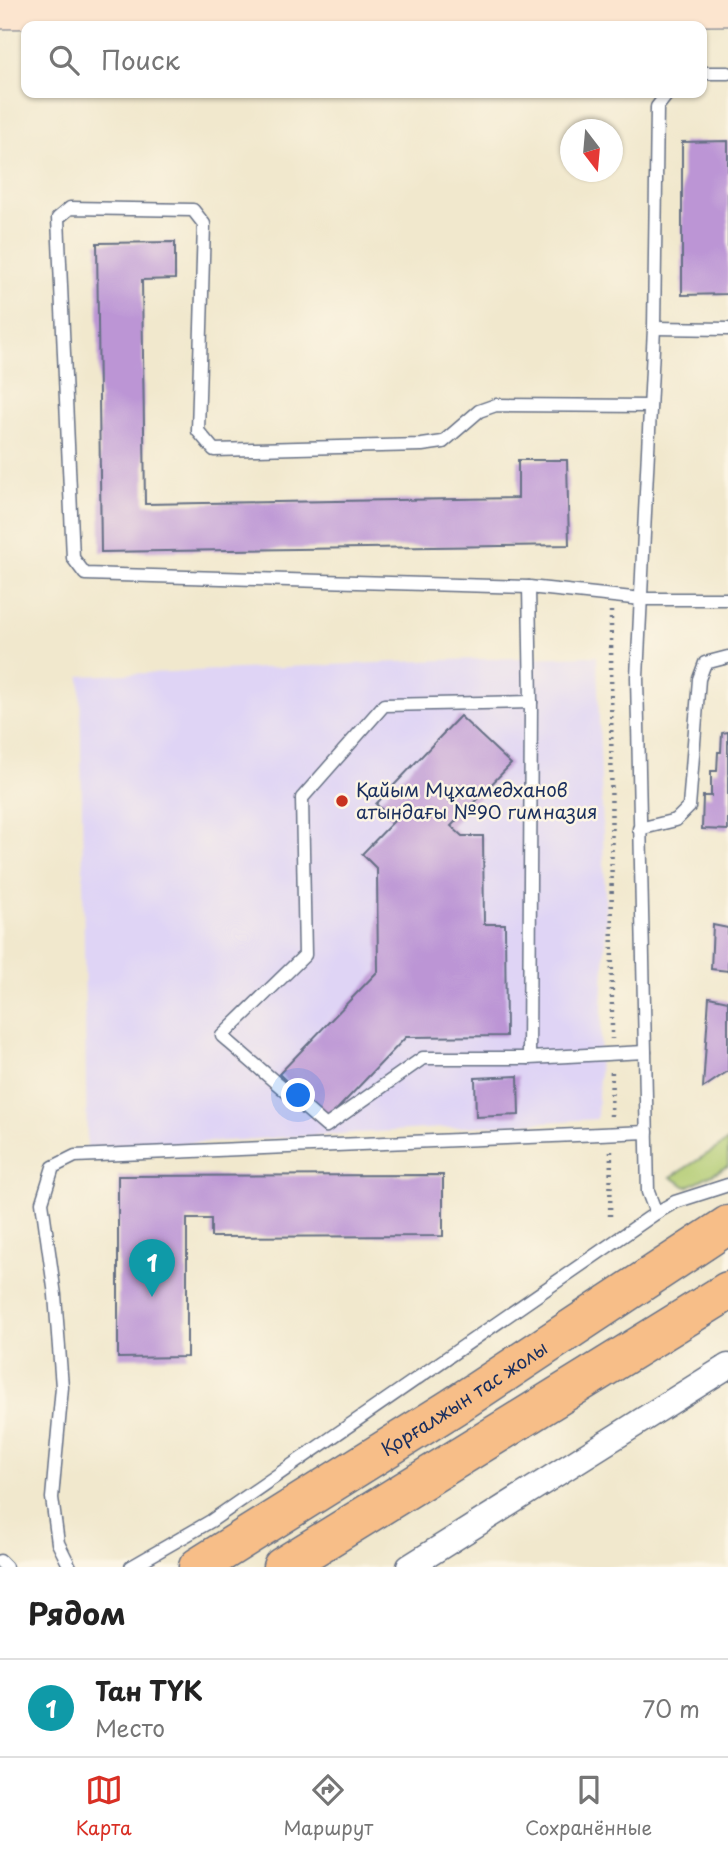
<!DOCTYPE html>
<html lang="ru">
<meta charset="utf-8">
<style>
:root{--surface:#fff;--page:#f2f2f2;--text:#222;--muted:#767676;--line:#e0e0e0;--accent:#d93025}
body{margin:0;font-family:"Playpen Sans",sans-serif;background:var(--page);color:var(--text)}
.compass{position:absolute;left:560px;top:119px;width:63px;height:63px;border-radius:50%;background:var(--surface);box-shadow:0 2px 5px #0004;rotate:164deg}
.you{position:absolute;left:299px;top:1096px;width:24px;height:24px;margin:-18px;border:5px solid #fff;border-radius:50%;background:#1a73e8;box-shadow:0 0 0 10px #1a73e833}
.badge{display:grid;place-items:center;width:46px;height:46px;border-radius:50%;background:var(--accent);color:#fff;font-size:23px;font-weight:700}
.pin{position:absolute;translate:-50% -58px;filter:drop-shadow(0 2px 4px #0008)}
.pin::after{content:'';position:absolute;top:37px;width:24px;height:21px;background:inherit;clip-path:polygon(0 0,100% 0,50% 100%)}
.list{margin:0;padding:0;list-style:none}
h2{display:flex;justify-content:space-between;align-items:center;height:91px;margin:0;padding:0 28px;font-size:30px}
h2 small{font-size:23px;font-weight:400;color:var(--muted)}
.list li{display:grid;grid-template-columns:46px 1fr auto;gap:21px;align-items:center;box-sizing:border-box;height:98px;padding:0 28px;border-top:2px solid var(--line)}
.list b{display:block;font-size:26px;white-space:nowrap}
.list p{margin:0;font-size:23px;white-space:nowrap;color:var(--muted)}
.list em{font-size:23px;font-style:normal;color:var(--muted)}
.icon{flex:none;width:38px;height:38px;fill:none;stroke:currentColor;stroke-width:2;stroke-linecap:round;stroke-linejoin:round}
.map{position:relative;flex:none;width:728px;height:1567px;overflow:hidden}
.search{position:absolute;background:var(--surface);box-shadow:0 2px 5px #0004;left:21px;right:21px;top:21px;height:77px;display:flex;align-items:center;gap:18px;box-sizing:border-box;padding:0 24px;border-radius:14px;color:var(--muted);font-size:26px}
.sheet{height:189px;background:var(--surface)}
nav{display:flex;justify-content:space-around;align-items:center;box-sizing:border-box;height:98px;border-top:2px solid var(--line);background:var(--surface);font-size:19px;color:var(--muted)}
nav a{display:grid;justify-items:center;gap:4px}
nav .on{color:var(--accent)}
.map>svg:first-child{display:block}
.built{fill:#dfd4f5}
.green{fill:#b1cb71;stroke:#667d68;stroke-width:2}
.building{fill:#bc95d5}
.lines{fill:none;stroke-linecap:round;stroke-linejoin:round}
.lane-casing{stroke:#667085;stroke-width:15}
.street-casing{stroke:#667085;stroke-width:27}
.secondary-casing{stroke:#667085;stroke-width:39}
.primary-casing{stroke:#667085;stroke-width:41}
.path{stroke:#667085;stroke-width:4.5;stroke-dasharray:2 5;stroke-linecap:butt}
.lane{stroke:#fff;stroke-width:12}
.street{stroke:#fff;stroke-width:24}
.secondary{stroke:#fce5cf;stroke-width:37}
.primary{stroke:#f7be88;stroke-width:38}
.poi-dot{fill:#c8321e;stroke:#fcf5e5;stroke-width:2.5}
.labels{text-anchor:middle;stroke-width:5;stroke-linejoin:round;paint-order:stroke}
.poi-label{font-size:19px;fill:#1b2f5e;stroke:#fcf5e5;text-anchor:start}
.street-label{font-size:19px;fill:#1b2f5e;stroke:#fcf5e5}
</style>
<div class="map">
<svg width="728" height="1567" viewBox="0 0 728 1567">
<rect width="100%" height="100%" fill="#fcf5e5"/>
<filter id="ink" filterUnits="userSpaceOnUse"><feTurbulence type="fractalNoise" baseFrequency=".0143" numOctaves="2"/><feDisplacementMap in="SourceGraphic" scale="14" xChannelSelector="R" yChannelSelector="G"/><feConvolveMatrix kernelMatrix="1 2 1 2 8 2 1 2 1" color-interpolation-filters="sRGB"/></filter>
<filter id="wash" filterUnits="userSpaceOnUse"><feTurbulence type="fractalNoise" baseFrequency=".00686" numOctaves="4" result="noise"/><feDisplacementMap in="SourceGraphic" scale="28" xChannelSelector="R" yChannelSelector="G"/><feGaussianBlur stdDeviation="1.57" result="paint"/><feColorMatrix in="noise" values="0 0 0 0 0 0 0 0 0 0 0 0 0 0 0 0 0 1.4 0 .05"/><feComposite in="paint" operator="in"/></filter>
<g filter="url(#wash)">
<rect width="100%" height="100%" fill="#f1e8cd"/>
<!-- built -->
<path class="built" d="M597,656L606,925L597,1119L87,1149L80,676L443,660Z"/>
<!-- green -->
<path class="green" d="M728,1141V1166L687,1187L671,1177Z"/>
<g id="blocks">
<!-- building -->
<g class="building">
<path d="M728,141V294L682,295V142Z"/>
<path d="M175,242V279L142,280L145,504L518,498V460H567L569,545L101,552L97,243Z"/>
<path d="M460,716L511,764L451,826L462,836H483L484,924H505L506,1036L406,1037L327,1120L279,1074L378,971L377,869L362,854L394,821L376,804Z"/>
<path d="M728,732V830L702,829L703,796H711V771H717L718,752H721L722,733Z"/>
<path d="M713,925L728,928V971L711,969Z"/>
<path d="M709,997L728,1001V1071L703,1088Z"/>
<path d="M518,1076L519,1115L476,1117L475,1078Z"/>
<path d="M443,1175V1236L211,1237V1219H187V1357L118,1358V1176Z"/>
</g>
</g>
</g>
<g filter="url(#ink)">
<use href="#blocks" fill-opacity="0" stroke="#667085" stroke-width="2"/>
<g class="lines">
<defs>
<g id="lane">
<path d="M702,73H728"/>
<path d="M654,328L728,329"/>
<path d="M650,406L496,405L479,411L443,442L422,445L214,450L198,431L204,224L193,210L70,208L58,218L73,558L85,574L529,587L642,599H728"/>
<path d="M529,587L531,702L529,1058L645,1052"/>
<path d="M639,829L676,820L689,807L699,679L705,663L728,657"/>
<path d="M529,1058H423L326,1126L222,1036L305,955L302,798L384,705L531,702"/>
<path d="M656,1213L648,1192L637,677L654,328L657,107L668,93"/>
<path d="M0,1561L6,1567"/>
<path d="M70,1567L58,1543L52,1498L62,1387L55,1295L42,1202L53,1167L75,1156L647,1132"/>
<path d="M131,1567L211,1521L656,1213L675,1202L728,1185"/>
</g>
<path id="street" d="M409,1567L728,1366"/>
<path id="secondary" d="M0,10L728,7"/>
<g id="primary">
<path id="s1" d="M198,1567L453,1407L728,1225"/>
<path d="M282,1567L728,1291"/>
</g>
</defs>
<!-- lane casing -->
<use href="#lane" class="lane-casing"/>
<!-- street casing -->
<use href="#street" class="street-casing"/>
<!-- secondary casing -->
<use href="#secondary" class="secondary-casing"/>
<!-- primary casing -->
<use href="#primary" class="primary-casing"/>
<!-- path -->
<g class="path">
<path d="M611,611L612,1039"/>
<path d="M611,1116L612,1069"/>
<path d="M610,1216L611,1150"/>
</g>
<!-- lane -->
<use href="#lane" class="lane"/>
<!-- street -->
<use href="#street" class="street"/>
<!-- secondary -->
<use href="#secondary" class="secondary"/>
<!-- primary -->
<use href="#primary" class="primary"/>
</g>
</g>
<!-- markers -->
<circle class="poi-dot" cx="342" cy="801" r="7"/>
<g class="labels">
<!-- poi labels -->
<g class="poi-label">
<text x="356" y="797">Қайым Мұхамедханов<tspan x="356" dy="22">атындағы №90 гимназия</tspan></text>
</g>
<!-- street labels -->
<g class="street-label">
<text dy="7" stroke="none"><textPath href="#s1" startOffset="315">Қорғалжын тас жолы</textPath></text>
</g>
</g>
</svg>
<svg class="compass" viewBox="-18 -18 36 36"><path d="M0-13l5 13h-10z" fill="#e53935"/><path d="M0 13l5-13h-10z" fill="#767676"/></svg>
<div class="you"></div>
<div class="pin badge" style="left:152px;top:1297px;background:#0f9aa8">1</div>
<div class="search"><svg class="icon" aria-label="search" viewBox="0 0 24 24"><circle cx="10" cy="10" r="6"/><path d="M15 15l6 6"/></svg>Поиск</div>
</div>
<section class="sheet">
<h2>Рядом<small></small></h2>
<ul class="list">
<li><span class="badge" style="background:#0f9aa8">1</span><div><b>Тан ТҮК</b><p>Место</p></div><em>70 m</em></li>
</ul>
</section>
<nav>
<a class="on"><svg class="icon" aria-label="map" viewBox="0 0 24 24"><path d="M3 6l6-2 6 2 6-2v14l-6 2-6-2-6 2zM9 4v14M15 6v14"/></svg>Карта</a>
<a><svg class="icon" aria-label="directions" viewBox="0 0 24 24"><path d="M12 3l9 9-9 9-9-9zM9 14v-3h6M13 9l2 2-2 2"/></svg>Маршрут</a>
<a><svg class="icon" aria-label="saved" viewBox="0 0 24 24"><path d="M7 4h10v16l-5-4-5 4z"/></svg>Сохранённые</a>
</nav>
